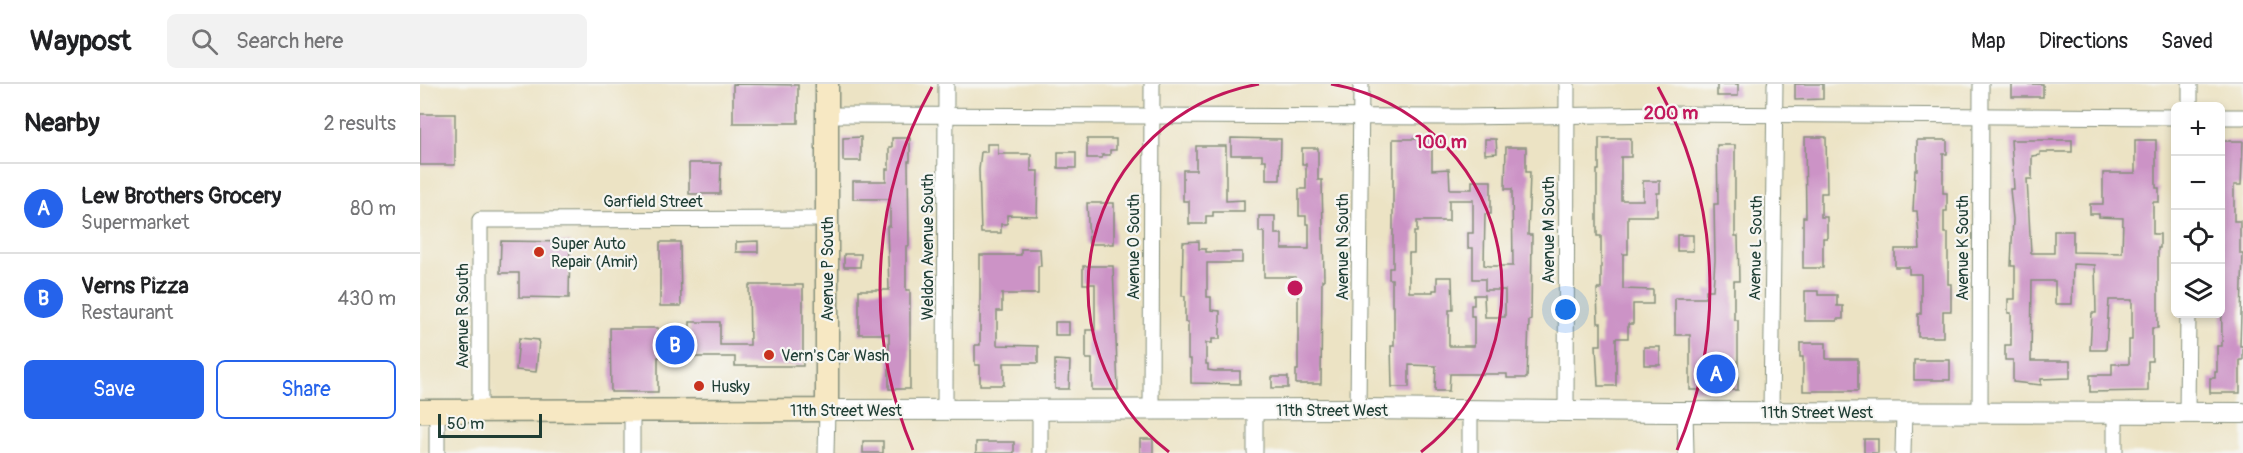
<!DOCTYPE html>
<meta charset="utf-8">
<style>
:root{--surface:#fff;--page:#f2f2f2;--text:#202124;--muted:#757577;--line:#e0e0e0;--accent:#2563eb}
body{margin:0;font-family:Pangolin,sans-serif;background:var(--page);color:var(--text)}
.controls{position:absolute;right:18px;top:18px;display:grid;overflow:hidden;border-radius:9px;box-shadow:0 3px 9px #0003}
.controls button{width:54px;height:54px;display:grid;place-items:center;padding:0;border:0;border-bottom:2px solid var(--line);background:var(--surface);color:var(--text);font:30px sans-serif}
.scale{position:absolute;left:18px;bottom:15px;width:104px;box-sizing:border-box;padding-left:6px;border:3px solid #1f3d34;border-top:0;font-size:16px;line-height:21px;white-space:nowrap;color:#1f3d34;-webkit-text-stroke:4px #f6f6f2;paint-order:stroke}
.you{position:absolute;left:1146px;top:226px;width:21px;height:21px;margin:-15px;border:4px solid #fff;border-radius:50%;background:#1a73e8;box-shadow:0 0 0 9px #1a73e833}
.badge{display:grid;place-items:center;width:39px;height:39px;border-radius:50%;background:var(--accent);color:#fff;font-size:20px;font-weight:700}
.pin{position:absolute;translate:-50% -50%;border:3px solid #fff;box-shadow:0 2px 6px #0006}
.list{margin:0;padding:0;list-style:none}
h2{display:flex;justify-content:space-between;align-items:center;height:78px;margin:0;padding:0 24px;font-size:26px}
h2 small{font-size:20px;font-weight:400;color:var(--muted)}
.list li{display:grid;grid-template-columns:39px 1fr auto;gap:18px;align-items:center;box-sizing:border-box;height:90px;padding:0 24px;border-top:2px solid var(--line)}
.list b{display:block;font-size:22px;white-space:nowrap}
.list p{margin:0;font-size:20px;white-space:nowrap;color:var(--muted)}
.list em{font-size:20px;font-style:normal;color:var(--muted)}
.actions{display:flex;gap:12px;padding:18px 24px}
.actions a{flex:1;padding:14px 0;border:2px solid var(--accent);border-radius:9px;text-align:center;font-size:21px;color:var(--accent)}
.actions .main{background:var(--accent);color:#fff}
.icon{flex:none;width:33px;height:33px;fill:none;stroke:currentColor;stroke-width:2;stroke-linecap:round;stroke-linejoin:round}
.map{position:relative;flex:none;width:1823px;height:369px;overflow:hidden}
header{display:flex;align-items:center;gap:36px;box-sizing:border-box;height:84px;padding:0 30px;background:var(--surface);border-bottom:2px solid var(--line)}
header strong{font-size:28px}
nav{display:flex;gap:33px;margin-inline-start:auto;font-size:21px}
.search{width:420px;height:54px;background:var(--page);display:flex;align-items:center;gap:15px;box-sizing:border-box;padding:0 21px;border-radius:9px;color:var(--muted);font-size:22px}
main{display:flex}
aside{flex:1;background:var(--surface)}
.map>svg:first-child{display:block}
.building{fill:#cc93c6;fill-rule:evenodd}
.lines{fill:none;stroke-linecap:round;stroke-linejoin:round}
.minor-casing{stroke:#86907c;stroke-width:17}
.tertiary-casing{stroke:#86907c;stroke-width:22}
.secondary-casing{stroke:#86907c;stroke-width:25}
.minor{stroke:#fff;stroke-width:15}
.tertiary{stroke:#fff;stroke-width:20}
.secondary{stroke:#f7e8c3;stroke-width:22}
.ring{fill:none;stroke:#c2185b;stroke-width:3}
.poi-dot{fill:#c8321e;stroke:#f6f6f2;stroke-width:2}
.labels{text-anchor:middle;stroke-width:4.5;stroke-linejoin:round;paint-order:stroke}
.street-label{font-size:16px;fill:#1f3d34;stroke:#f6f6f2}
.poi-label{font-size:16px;fill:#1f3d34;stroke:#f6f6f2;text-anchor:start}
.centre{fill:#c2185b;stroke:#f6f6f2;stroke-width:3}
.ring-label{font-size:18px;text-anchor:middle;font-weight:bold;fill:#c2185b;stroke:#f6f6f2;stroke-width:4.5;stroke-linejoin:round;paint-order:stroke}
</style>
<header>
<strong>Waypost</strong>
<div class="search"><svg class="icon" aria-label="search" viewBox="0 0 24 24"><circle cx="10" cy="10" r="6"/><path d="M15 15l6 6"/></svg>Search here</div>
<nav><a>Map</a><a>Directions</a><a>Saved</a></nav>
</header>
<main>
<aside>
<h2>Nearby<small>2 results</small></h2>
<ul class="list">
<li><span class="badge">A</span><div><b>Lew Brothers Grocery</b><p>Supermarket</p></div><em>80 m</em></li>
<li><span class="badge">B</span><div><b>Verns Pizza</b><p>Restaurant</p></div><em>430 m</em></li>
</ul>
<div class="actions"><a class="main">Save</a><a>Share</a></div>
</aside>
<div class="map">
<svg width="1823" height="369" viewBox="0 0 1823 369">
<rect width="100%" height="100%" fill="#f6f6f2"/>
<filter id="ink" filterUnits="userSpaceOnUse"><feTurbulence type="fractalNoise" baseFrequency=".0167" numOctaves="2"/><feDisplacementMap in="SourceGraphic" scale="12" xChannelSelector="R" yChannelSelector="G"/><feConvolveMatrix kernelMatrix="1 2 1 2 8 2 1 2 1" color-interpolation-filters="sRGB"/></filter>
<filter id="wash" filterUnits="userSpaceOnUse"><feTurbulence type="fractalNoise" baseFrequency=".008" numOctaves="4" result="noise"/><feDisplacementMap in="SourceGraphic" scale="24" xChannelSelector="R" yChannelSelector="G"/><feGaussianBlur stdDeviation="1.35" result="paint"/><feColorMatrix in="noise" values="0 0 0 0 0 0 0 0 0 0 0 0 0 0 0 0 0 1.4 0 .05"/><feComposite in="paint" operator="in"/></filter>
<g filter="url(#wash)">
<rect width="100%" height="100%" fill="#ece3c4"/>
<g id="blocks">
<!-- building -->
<g class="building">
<path d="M313,0L378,1V39H313Z"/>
<rect x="1297" y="0" width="21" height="12"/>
<path d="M1375,0H1403V15L1375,16Z"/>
<rect x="1592" y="0" width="31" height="13"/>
<rect x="0" y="30" width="35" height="51"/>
<path d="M441,53V77H423V54Z"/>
<path d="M1385,53H1406L1407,109H1401V133H1407V154H1403V184H1383V133H1386Z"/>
<path d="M472,54H490V77H488L489,162H486V206H490V305H469V250H439V206H469L467,142H470V115H433V97H466V85H469V63H472Z"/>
<path d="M811,54L861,55L860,96H846V76H842V71H811Z"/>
<path d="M1179,54H1211V73H1201V116H1223V97H1240V109H1237V132H1208V170H1203V205L1233,206V220H1213V240H1208V254H1196V302H1178L1176,261H1181V239H1178L1177,205H1181V152H1177V86H1179Z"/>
<path d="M667,55H696V66H690V71H682V74H667Z"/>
<path d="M973,55H1012V86L1029,85L1030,105H1052V97H1071V130H1065L1064,181L1069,182H1093L1092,105H1085L1086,63H1106V88H1110L1108,151H1112L1111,236L1109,237L1107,294H1087V290H1030L1029,307H1015L1016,282L989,281V303H972L971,262H974V222H972V195H969V184H973ZM1029,116H1053V149H1048V164H1053V195H1065V206H1085V233H1065L1064,211H1054V221H1051V232H1054V262H1029V226H1033L1032,193H1017V206H1013V208H989V169H994V148H997V137H1029Z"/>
<path d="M1065,55H1076L1077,69L1065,70Z"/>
<path d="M1497,56H1527V70H1523V109H1527V127H1524V149H1528V200H1531V227H1523V253H1498V230H1501V190H1489V183H1475V165H1500L1497,127H1493L1495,86H1497Z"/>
<path d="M1591,56H1652V68H1620V71L1612,72V95H1607L1611,169H1634V147H1653V168L1702,169L1703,134L1679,133V130H1670V120H1683V89H1715V56H1736V104H1739V118H1733V150H1740V164H1738V244H1732V277H1728V307L1670,308V291H1692V280H1709V256H1712V216H1689L1686,266H1670L1672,229H1676L1675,181L1653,180L1652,220H1635V197H1612L1611,277H1650V294L1621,295V301L1593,298V276H1585V261H1591V229H1588V215H1595V182H1591L1593,135L1590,105H1594Z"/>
<path d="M1800,57H1823L1821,101H1814V137H1820V170H1823L1820,262H1823V276H1820V309H1790V294H1795V288H1797V262H1802Z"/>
<path d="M567,60H578V70H611V87H618L617,132L587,131V140H581V149H561L559,86L561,68H567Z"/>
<path d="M1297,61H1315V152H1318L1319,197H1314V236H1318V306H1270V251H1255V214H1286V206H1293L1295,176L1294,120H1298Z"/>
<path d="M776,62H806V117L824,116V128H793V132H786V140H769V117H763V86H776Z"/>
<path d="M882,64H898V96H902L904,196H902L901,300H876V286H878V198H875V193H844V148H839V132H855V150H862V165H889V140H886V132H879V105H886V80H882Z"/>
<rect x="638" y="68" width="18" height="16"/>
<path d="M269,79H301L300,110H269Z"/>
<path d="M667,119H694V160H669Z"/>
<rect x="1257" y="151" width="16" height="16"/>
<path d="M81,157L150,158L149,214L99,213V189H80Z"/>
<path d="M338,157V168H316V158Z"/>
<path d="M779,157V165H786V168H822V179H787V213H791V226L800,227V255H792V259H786V280H788V286L794,287H820V300L771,299V275H768V238H765V212H762L763,158Z"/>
<path d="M240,158H260L261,222H240Z"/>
<path d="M601,165H620L621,182H618V210H582V227H577V261L618,262V279H584V301H560V281H555V261H560V171H601Z"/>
<path d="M424,170H441L440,183H424Z"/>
<path d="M663,182H693L698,306H672V275H666V246H675V200H663Z"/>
<path d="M329,201H383V282H315V273H238V308H191L190,244H238V250H270V238H300V261H330Z"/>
<path d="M1385,207H1398V211H1417V222H1423V235H1417V237H1385Z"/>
<rect x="635" y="238" width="14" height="13"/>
<path d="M99,254L119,256L116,288L96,286Z"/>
<path d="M1380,259H1406V275H1438V307H1383V273H1380Z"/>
<rect x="1224" y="263" width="16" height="18"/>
<path d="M635,276L650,277L649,305H635Z"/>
<rect x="1494" y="276" width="36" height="20"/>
<rect x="852" y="293" width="16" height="11"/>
<rect x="720" y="355" width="13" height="14"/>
<rect x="1444" y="355" width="14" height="14"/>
<rect x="443" y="357" width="20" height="12"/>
<rect x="556" y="358" width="38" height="11"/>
</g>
</g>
</g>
<g filter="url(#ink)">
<use href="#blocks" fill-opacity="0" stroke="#86907c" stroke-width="1.5"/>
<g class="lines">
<defs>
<g id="minor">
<path d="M1770,22V0"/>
<path d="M407,31L1041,33L1248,30L1756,33"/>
<path d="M1800,33H1823"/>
<path d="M731,325L732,0"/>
<path d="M938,325L941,0"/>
<path d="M525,326L526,0"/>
<path d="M17,327V369"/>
<path d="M60,327V136L407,135"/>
<path d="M835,327V369"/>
<path d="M1050,327V369"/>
<path d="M1146,328L1147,0"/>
<path d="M1265,328L1266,369"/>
<path d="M1351,328L1355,0"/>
<path d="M1560,329L1561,0"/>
<path d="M1767,329L1768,230"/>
<path d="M1695,330V369"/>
<path d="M212,369V327"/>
<path d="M406,369L407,326"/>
<path d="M620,369V326"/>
<path d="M1483,369L1484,328"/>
</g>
<path id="tertiary" d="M407,326L938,325L1249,328L1823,329"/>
<path id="secondary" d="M0,327L407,326V0"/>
</defs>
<!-- minor casing -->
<use href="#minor" class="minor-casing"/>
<!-- tertiary casing -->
<use href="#tertiary" class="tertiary-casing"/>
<!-- secondary casing -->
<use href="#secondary" class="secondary-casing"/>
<!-- minor -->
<use href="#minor" class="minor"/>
<!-- tertiary -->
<use href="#tertiary" class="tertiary"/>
<!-- secondary -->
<use href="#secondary" class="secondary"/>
</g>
</g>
<!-- distance rings -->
<g class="ring">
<path d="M749 368A207 207 0 0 1 839 0M911 0A207 207 0 0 1 1001 368"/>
<path d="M493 366A415 415 0 0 1 512 3M1238 3A415 415 0 0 1 1257 366"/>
</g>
<!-- markers -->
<g class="poi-dot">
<circle cx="119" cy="168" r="6"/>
<circle cx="349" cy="271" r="6"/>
<circle cx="279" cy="302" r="6"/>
</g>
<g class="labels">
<!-- street labels -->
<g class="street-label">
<text x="233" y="123">Garfield Street</text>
<text transform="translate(1128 146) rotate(-90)" y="6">Avenue M South</text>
<text transform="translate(507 163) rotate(-90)" y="6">Weldon Avenue South</text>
<text transform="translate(713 163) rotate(-90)" y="6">Avenue O South</text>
<text transform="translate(922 163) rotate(-90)" y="6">Avenue N South</text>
<text transform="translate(1335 164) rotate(-89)" y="6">Avenue L South</text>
<text transform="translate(1542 164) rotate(-90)" y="6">Avenue K South</text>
<text transform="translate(407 185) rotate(-90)" y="6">Avenue P South</text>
<text transform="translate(42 232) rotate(-90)" y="6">Avenue R South</text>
<text x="426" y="332">11th Street West</text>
<text x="912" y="332">11th Street West</text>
<text x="1397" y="334">11th Street West</text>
</g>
<!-- poi labels -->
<g class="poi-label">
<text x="131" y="165">Super Auto<tspan x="131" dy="18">Repair (Amir)</tspan></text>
<text x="361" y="277">Vern's Car Wash</text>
<text x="291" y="308">Husky</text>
</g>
</g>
<circle cx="875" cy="204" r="9" class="centre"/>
<g class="ring-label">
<text x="1251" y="35">200 m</text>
<text x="1021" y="64">100 m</text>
</g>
</svg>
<div class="controls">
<button>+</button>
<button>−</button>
<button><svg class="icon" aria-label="locate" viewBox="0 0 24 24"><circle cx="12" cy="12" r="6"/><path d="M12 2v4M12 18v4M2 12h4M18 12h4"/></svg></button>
<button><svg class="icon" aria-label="layers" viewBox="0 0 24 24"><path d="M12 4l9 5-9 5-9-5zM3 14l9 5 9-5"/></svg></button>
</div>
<div class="scale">50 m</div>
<div class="you"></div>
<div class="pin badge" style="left:1296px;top:290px">A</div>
<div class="pin badge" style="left:255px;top:261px">B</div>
</div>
</main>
